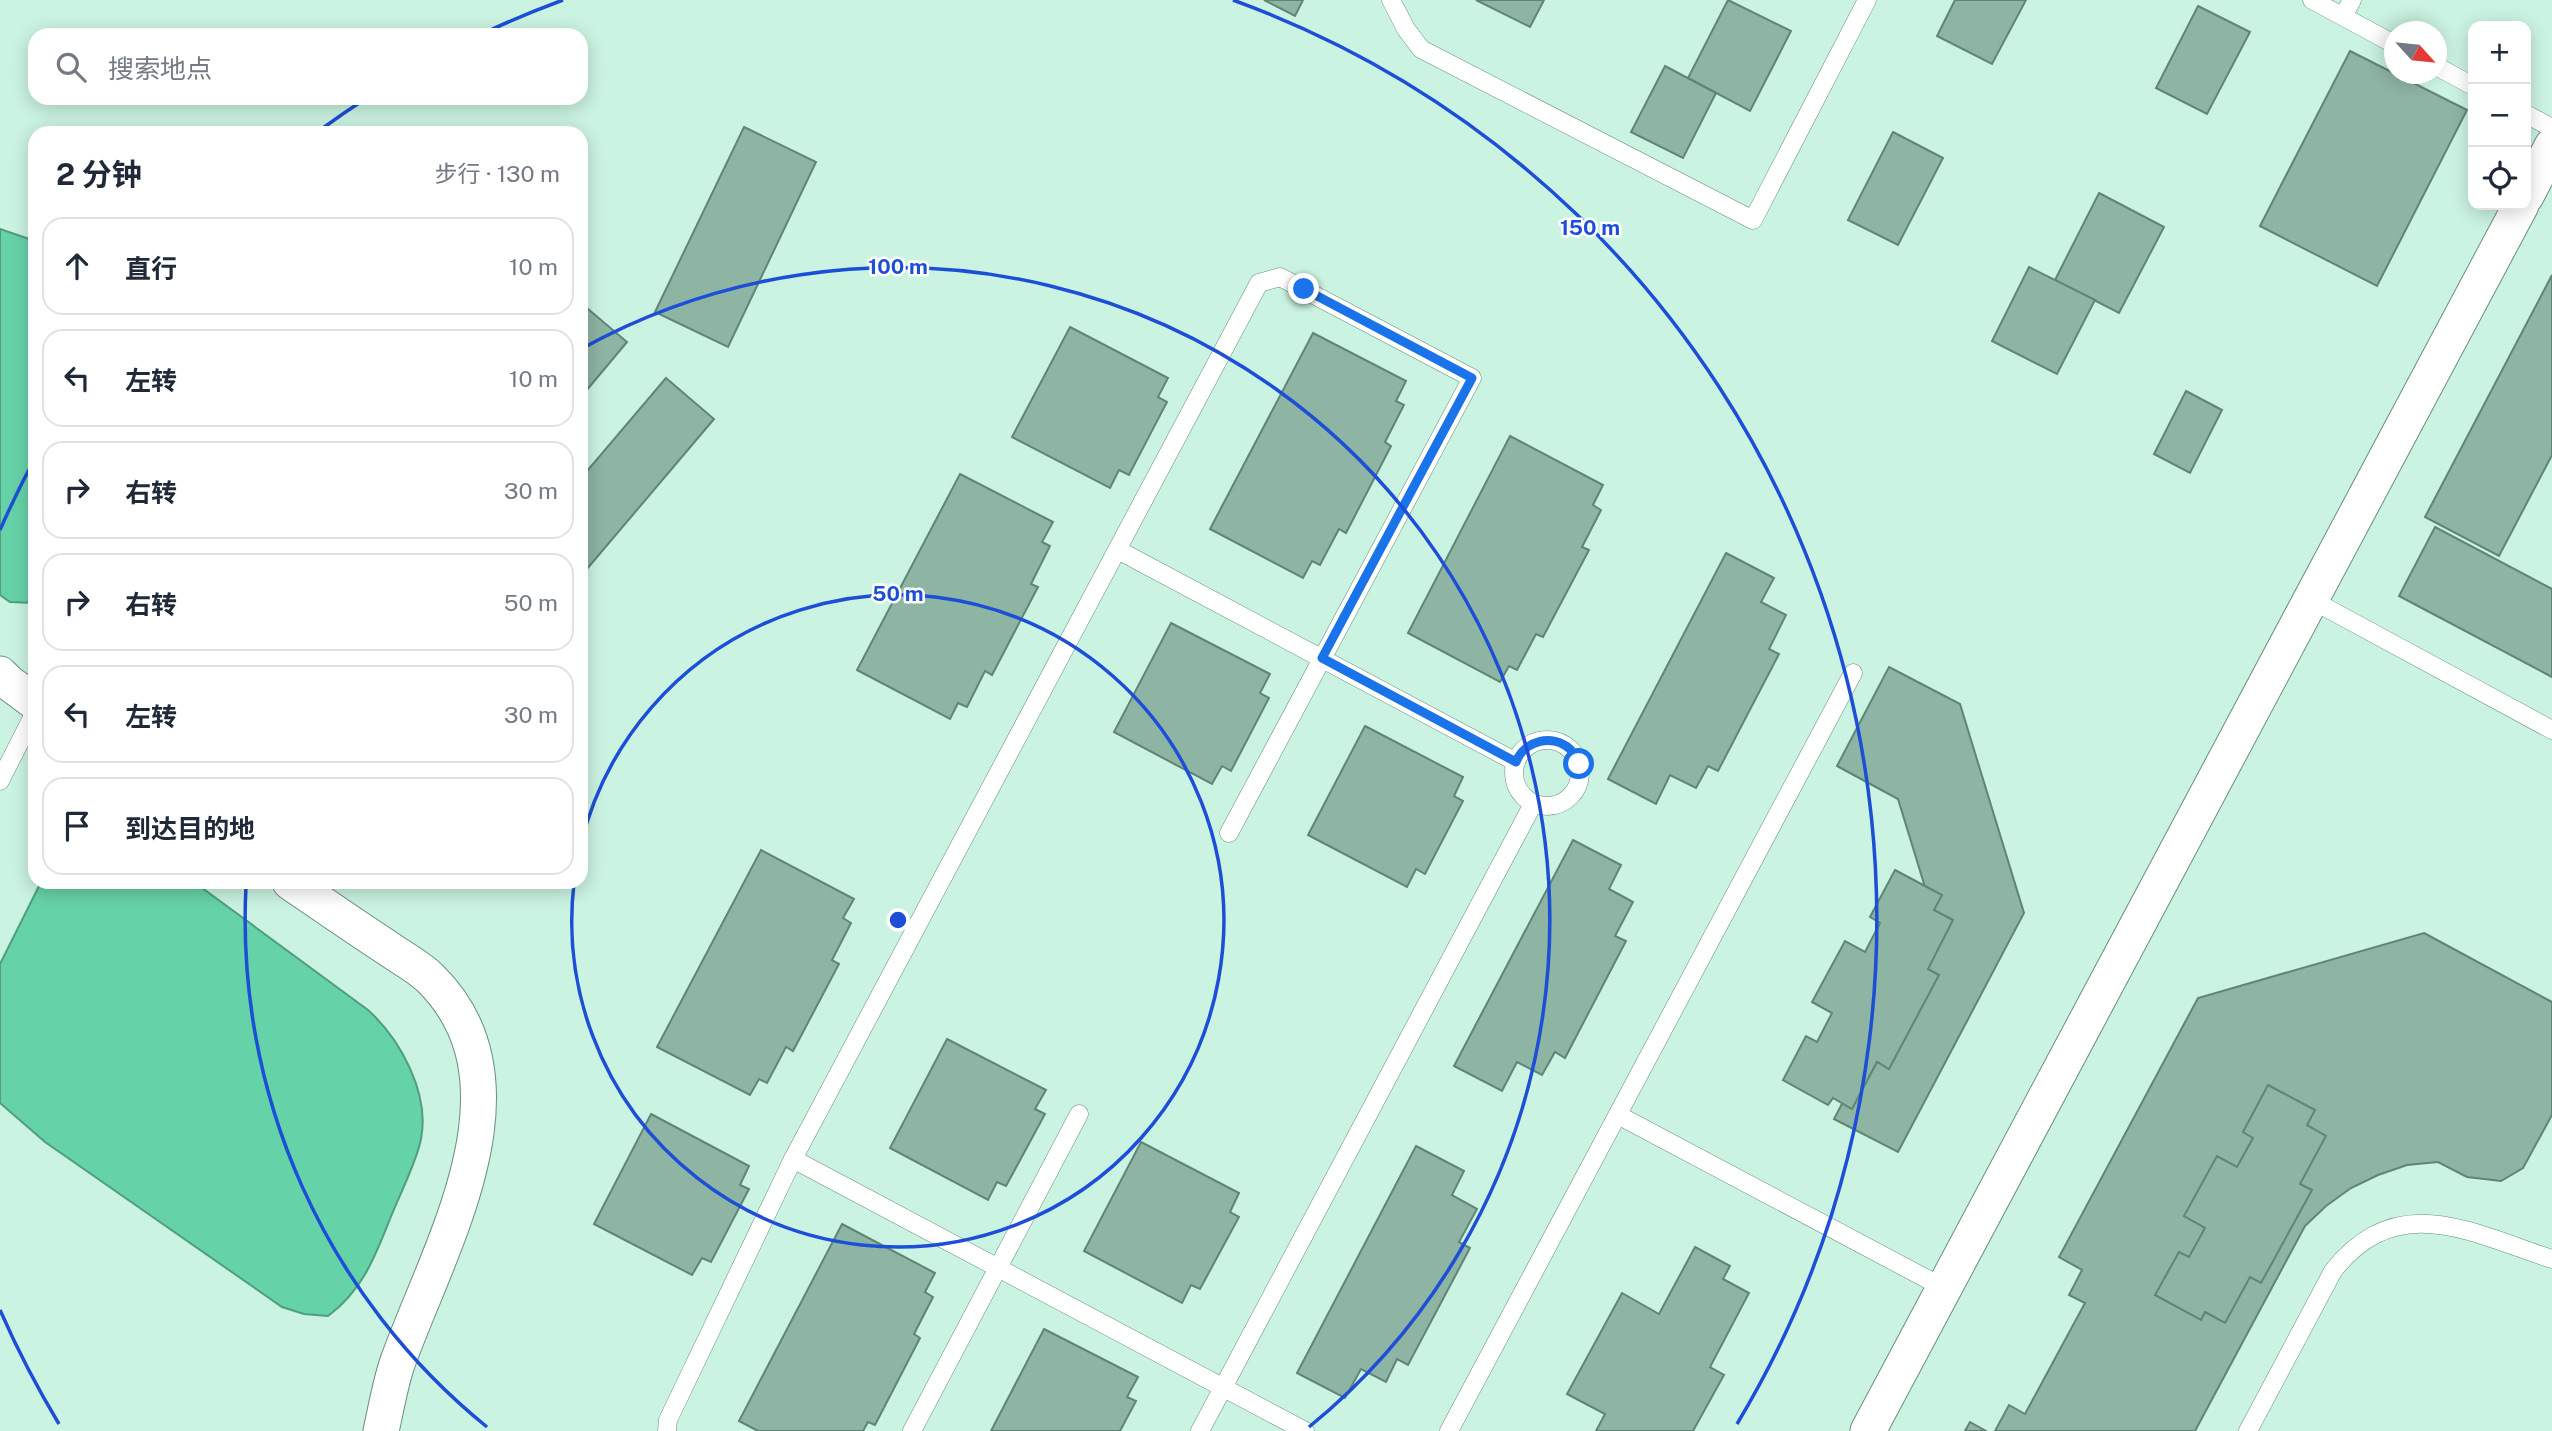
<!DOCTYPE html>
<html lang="zh">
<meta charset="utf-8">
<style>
:root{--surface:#fff;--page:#f6f6f7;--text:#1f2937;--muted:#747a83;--line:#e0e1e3}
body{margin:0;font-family:"Public Sans","Noto Sans SC",sans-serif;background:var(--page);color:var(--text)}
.controls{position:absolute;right:21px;top:21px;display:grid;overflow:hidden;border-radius:14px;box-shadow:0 4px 18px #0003}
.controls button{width:63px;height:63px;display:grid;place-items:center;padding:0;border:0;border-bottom:2px solid var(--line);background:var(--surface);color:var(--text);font:35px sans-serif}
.compass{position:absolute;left:2384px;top:21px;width:63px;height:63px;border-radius:50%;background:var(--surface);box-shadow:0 4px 18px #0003;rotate:117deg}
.stop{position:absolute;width:21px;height:21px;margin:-16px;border:5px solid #1a73e8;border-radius:50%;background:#fff}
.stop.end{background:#1a73e8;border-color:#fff;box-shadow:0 2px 7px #0008}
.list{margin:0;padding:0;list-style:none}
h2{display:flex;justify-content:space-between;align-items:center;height:91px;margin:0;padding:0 28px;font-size:30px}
h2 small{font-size:23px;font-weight:400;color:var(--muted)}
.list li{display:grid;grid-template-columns:46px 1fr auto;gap:21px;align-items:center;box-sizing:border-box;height:98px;margin:0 14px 14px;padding:0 14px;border:2px solid var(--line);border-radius:21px}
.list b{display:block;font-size:26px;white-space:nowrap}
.list em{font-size:23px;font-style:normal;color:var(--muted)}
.icon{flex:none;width:38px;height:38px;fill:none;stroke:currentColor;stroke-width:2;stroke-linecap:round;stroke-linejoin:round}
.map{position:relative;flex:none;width:2552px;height:1431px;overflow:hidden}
.search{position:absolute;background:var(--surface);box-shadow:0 4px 18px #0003;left:28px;top:28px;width:560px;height:77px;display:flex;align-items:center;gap:18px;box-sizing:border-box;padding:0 24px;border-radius:21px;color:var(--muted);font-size:26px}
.panel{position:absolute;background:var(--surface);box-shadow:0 4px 18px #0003;left:28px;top:126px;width:560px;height:763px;border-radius:21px}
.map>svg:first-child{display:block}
.water{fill:#66d2a8;stroke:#4e9e7f;stroke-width:2}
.building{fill:#8eb4a3;stroke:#608575;stroke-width:2}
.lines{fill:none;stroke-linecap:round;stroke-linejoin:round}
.lane-casing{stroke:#698e7e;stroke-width:19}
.street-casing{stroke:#698e7e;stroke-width:37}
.lane{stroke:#fff;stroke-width:18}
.street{stroke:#fff;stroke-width:35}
.route{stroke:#1a73e8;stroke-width:9}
.ring{fill:none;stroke:#1d4ed8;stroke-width:3.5}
.centre{fill:#1d4ed8;stroke:#fff;stroke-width:3.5}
.ring-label{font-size:21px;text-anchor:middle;font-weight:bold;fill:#1d4ed8;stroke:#fff;stroke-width:5;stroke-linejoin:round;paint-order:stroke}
</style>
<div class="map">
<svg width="2552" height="1431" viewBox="0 0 2552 1431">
<rect width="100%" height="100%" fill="#cbf3e1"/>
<!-- water -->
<g class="water">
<path d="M0,229L35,241V603L10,602L0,595Z"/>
<path d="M41,882H194L368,1010C400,1039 430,1093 421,1139C417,1161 399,1196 390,1219C375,1257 362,1291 328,1316L304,1314L282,1307L45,1142L0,1103V964Z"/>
</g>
<!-- building -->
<g class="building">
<path d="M1264,0H1303L1295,16Z"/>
<path d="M1476,0H1544L1530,27Z"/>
<path d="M1728,0L1791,31L1750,111L1688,78Z"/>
<path d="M1955,0H2026L1992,64L1937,36Z"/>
<path d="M2198,6L2250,32L2207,114L2156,88Z"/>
<path d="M2350,51L2467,110L2377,286L2260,226Z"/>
<path d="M1665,66L1716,93L1683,158L1631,132Z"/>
<path d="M744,127L816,162L728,347L655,312Z"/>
<path d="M1893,132L1943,158L1898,245L1848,220Z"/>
<path d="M2099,193L2164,227L2119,313L2055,280Z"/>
<path d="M2029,267L2095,300L2057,374L1992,341Z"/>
<path d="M2552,275V455L2499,556L2425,517Z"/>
<path d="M581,303L627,342L581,397Z"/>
<path d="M1070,327L1168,378L1158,397L1167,402L1129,475L1119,470L1110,488L1012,437Z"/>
<path d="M1313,333L1406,381L1396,401L1404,405L1385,442L1391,446L1346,533L1339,529L1320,565L1312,561L1303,578L1210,529Z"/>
<path d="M666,378L714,419L581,576V478Z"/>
<path d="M2186,391L2222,410L2190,473L2154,454Z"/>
<path d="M1510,436L1603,485L1593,505L1601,510L1582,547L1589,550L1543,637L1536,634L1517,670L1509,666L1500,682L1408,633Z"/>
<path d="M960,474L1053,522L1042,542L1050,546L1031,584L1038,587L992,675L985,671L967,707L958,703L950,719L857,670Z"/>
<path d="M2435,527L2552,589V677L2399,596Z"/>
<path d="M1726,553L1774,578L1761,602L1786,615L1769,649L1779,654L1718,771L1708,766L1696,788L1670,775L1656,804L1608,779Z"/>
<path d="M1171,623L1270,674L1260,693L1269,698L1231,771L1222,766L1212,784L1114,732Z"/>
<path d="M1889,667L1960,704L2024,913L1898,1152L1834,1119L1936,923L1898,799L1837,766Z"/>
<path d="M1365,726L1463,777L1454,796L1463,801L1425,874L1416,869L1407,887L1308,835Z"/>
<path d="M1573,840L1621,865L1609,889L1633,902L1615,936L1626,941L1565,1058L1555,1052L1542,1075L1517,1062L1502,1091L1454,1066Z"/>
<path d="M761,850L854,899L843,918L851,923L832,960L839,964L793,1051L786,1047L767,1083L759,1079L750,1095L657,1047Z"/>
<path d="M1895,870L1942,895L1934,910L1953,920L1928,969L1939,975L1889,1069L1877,1062L1852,1109L1833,1098L1828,1105L1783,1080L1806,1036L1817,1042L1832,1013L1812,1002L1845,941L1865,952L1880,923L1870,917Z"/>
<path d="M2424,933L2552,1002V1115L2523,1168L2501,1181L2467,1177L2438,1162L2407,1165L2378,1175L2351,1188L2326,1206L2305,1226L2195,1431H1995L2009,1405L2025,1414L2085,1303L2069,1295L2082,1270L2059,1257L2198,998Z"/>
<path d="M947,1039L1046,1090L1035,1109L1045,1114L1006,1186L997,1182L988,1200L890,1148Z"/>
<path d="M2268,1085L2315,1110L2307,1125L2326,1136L2300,1184L2312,1190L2261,1283L2250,1277L2225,1323L2205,1312L2201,1320L2155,1295L2179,1252L2189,1257L2205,1228L2184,1216L2217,1156L2237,1167L2253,1138L2243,1132Z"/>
<path d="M651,1114L749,1166L740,1185L749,1189L711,1262L702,1258L692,1275L594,1224Z"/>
<path d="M1141,1142L1239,1193L1230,1212L1239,1217L1200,1289L1191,1285L1182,1303L1084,1251Z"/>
<path d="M1416,1146L1464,1171L1452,1195L1477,1209L1459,1242L1470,1248L1408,1365L1397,1359L1386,1382L1361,1369L1345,1398L1297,1373Z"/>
<path d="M842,1224L935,1273L925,1292L933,1297L914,1334L920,1338L875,1425L868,1422L863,1431H758L739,1421Z"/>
<path d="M1695,1247L1730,1266L1723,1279L1749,1293L1710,1367L1724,1375L1693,1431H1596L1605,1414L1567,1394L1622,1293L1659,1314Z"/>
<path d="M1044,1329L1138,1377L1127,1397L1136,1401L1120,1431H991Z"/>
<path d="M1970,1422L1986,1431H1965Z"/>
</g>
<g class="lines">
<defs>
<g id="lane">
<path d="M1391,0L1406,29L1421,49L1753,220L1867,0"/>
<path d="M2312,0L2394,44"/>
<path d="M2343,16L2352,0"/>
<path d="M2436,66L2473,86"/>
<path d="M2526,114L2552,128"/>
<path d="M1118,550L1516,762"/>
<path d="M2310,599L2552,730"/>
<circle cx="1547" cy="773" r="33"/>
<path d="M0,781L35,712"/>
<path d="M1229,833L1472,378L1280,277L1259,283L793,1159L1305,1431"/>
<path d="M1618,1115L1944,1288"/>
<path d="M667,1431L668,1420L793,1159"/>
<path d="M912,1431L1079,1114"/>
<path d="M1200,1431L1533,804"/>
<path d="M1449,1431L1853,673"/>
<path d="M2248,1431L2333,1271C2397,1189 2471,1233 2552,1259"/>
</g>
<g id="street">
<path d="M2526,196L2552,146"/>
<path d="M0,674L9,683L35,702"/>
<path d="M290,882C322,904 354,926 386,947C400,957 418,966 430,978C538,1084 438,1248 397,1364C390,1385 386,1409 381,1431"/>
<path d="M1868,1431L2521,205"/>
</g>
</defs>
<!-- lane casing -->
<use href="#lane" class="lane-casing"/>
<!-- street casing -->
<use href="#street" class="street-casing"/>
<!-- lane -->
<use href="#lane" class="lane"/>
<!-- street -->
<use href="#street" class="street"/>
</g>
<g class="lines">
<!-- route -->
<path class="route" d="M1304,289L1472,378L1322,658L1516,762C1524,741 1552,733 1570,749C1573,753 1576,760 1579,764"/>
</g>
<!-- distance rings -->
<g class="ring">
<path d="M581 844A326 326 0 1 1 574 883"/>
<path d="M487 1427A653 653 0 0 1 246 886M581 349A653 653 0 0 1 1309 1427"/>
<path d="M59 1424A979 979 0 0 1 0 1310M0 530A979 979 0 0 1 34 460M323 128A979 979 0 0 1 365 99M484 33A979 979 0 0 1 563 0M1233 0A979 979 0 0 1 1737 1424"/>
</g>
<circle cx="898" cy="920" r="10" class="centre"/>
<g class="ring-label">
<text x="1590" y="235">150 m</text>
<text x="898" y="274">100 m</text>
<text x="898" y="601">50 m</text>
</g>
</svg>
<div class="controls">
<button>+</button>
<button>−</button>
<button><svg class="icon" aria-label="locate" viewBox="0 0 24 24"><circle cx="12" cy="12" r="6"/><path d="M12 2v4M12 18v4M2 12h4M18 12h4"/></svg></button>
</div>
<svg class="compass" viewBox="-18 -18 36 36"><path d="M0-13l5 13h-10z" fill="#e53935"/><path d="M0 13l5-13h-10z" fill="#747a83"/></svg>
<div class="stop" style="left:1579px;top:764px"></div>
<div class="stop end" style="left:1304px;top:289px"></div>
<div class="search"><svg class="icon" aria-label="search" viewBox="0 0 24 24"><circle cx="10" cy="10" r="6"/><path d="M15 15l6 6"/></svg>搜索地点</div>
<section class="panel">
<h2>2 分钟<small>步行 · 130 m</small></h2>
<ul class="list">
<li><svg class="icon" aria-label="ahead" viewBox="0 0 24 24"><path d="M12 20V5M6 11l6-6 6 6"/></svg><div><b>直行</b></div><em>10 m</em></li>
<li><svg class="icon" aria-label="left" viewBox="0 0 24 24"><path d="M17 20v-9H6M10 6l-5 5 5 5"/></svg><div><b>左转</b></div><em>10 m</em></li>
<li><svg class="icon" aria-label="right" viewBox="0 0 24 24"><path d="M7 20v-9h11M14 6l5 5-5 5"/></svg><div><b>右转</b></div><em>30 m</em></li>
<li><svg class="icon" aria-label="right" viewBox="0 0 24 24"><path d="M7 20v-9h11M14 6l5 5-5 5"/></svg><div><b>右转</b></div><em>50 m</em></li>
<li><svg class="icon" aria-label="left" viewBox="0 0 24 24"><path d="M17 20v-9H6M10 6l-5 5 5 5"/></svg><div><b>左转</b></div><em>30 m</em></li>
<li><svg class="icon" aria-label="arrive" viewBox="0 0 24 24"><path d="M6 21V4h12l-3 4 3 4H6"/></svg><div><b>到达目的地</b></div></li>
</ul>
</section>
</div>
